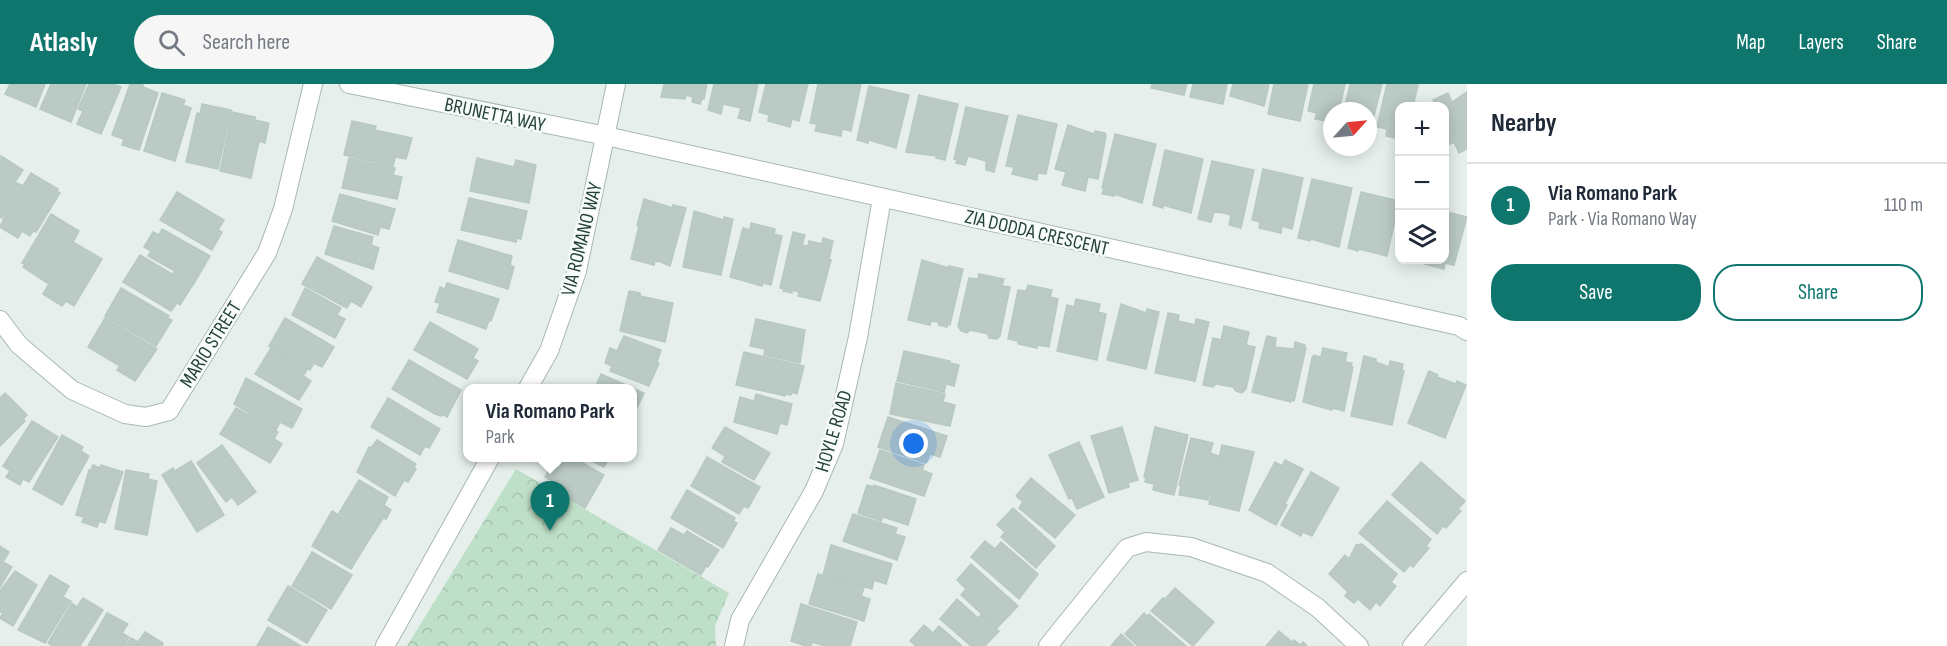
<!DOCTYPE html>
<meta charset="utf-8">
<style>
:root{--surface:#fff;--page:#f6f6f7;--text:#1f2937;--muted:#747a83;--line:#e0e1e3;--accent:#0f766e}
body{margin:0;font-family:"Sofia Sans Condensed",sans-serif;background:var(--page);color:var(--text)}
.controls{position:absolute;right:18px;top:18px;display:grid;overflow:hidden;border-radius:12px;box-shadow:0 3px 15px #0003}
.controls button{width:54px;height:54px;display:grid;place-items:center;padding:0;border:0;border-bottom:2px solid var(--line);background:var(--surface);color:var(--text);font:30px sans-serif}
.compass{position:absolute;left:1323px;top:18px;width:54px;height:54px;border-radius:50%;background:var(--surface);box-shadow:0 3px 15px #0003;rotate:63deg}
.you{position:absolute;left:914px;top:360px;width:21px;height:21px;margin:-15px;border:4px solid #fff;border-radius:50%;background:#1a73e8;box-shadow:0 0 0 9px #1a73e833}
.badge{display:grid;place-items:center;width:39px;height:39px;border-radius:50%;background:var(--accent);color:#fff;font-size:20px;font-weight:700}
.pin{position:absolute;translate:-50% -50px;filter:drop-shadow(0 2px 3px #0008)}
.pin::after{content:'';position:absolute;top:32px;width:21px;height:18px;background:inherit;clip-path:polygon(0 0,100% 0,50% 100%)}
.popup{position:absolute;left:463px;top:300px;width:174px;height:78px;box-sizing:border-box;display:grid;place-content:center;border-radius:12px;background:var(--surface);filter:drop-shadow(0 2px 4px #0005);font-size:20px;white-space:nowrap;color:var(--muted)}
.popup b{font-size:22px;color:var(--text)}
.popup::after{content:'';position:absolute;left:50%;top:100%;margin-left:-12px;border:12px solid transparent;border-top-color:var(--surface)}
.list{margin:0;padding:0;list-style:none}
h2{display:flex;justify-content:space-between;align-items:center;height:78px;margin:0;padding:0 24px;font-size:26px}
h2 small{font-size:20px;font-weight:400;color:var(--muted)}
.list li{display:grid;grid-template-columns:39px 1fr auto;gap:18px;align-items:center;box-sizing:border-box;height:84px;padding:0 24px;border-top:2px solid var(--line)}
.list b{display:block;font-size:22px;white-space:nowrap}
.list p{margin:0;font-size:20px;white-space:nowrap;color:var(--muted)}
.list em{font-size:20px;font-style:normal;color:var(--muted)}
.actions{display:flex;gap:12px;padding:18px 24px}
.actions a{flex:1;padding:14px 0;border:2px solid var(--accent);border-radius:24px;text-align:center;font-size:21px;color:var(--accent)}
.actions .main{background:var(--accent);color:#fff}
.icon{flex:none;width:33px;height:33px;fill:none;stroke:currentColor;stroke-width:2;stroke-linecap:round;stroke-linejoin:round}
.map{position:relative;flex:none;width:1467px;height:562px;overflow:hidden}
header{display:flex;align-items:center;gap:36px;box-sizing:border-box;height:84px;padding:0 30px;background:var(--accent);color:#fff}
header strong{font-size:28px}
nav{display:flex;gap:33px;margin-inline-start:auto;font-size:21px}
.search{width:420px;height:54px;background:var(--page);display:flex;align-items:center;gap:15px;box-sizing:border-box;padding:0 21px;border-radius:33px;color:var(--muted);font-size:22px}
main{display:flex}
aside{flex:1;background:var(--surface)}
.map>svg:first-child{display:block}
.park{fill:url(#park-crowns)}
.building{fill:#bbcac4;stroke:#b8c9c2;stroke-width:1.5}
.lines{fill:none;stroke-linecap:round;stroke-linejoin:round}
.street-casing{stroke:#a8b8b2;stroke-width:20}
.street{stroke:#fff;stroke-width:18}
.labels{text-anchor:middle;stroke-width:5;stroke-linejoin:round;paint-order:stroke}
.street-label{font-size:20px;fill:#24423a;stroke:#f7fbf9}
</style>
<header>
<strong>Atlasly</strong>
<div class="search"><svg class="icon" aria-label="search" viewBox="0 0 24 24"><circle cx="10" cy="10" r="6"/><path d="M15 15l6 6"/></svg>Search here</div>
<nav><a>Map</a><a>Layers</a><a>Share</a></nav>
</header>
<main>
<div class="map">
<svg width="1467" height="562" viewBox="0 0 1467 562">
<defs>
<pattern id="park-crowns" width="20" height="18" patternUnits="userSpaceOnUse" patternTransform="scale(1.5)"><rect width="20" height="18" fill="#bfe0c8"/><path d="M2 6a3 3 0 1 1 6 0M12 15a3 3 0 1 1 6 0" fill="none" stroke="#a4c1ad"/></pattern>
</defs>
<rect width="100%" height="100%" fill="#e6efeb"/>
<!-- park -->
<path class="park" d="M516,385L729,509L715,542L716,562H407Z"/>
<!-- building -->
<g class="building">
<path d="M10,0H45L36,23L5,10Z"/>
<path d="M51,0H86L71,38L40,25Z"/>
<path d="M89,0H113L121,3L101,50L77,40L83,27L78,25Z"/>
<path d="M130,0H140L143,1V3L158,9L139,66L122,61L124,55L112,51Z"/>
<path d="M664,0H707L704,15H702L700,20L692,18L693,13L686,11L685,15L661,13Z"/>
<path d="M714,0H758L750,37L738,34L741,24L723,20L721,30L708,26Z"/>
<path d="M766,0H808L799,37L792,35L790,43L768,37L769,31L759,28Z"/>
<path d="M818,0H861L851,47L842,45L841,52L815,47L817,40L810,39Z"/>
<path d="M1152,0H1187L1184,11L1151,4Z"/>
<path d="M1193,0H1227L1223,20L1190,13Z"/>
<path d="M1233,0H1269L1264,22L1230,12Z"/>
<path d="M1274,0H1308L1300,37L1268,30Z"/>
<path d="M1314,0H1345L1339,27H1332V38L1315,35L1317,29L1308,27Z"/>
<path d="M1350,0H1382L1370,47L1368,46V27H1344Z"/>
<path d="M1387,0L1418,1L1413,22H1400V55L1386,52L1387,45L1377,43Z"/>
<path d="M869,2L909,11L896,64L869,56L868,59L857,56Z"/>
<path d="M1467,8V65L1459,69L1454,58L1448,61L1444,54V22H1437L1433,16L1448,9L1452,18Z"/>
<path d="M162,9L185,16L183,21L191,24L175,77L144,67Z"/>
<path d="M919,11L958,20L945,76L936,74L937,72L906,68Z"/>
<path d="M202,20L231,26L218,85L186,78L197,29L200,30Z"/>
<path d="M966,23L1008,32L994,88L986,86V77L968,72L965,81L956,79L957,76L954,75Z"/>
<path d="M232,28L255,33V36L269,39L265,59L259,57L251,94L220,87Z"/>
<path d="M1018,31L1057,40L1046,90L1038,89L1037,96L1012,90L1014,83L1006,82Z"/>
<path d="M352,37L376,42L375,46L412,54L406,75L395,73L393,82L344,71Z"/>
<path d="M1068,41L1094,50L1095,47L1105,49L1106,52L1098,95L1088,93L1085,107L1062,101L1066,88L1055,85Z"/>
<path d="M1115,50L1156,60L1142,119L1114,110V112L1102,110L1104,104H1102Z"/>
<path d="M1165,66L1203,75L1191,129L1163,121V124L1153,121Z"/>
<path d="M1,72L23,86L15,98L23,102L31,89L58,105L57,107L60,109L36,148L33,147L30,152L22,147L18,154L0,143L7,128L6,127L2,134L0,133Z"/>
<path d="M349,74L395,84L393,91L402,93L397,115L342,104Z"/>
<path d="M477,74L514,83L516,76L536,81L529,119L470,107Z"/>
<path d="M1212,77L1254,86L1241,144L1229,141L1231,131L1224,129L1214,128L1211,138L1198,135Z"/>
<path d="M1263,85L1303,94L1292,145L1282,142L1281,149L1259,144L1260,138L1252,136Z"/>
<path d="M1312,95L1352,104L1339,163L1311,155L1310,157L1298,154Z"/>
<path d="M177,108L224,136L218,146L222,148L212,166L160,136Z"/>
<path d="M1361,108L1399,117L1387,172L1359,165L1358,167L1348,164Z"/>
<path d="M340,110L395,125L389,145L380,143L378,151L332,137Z"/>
<path d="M469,114L527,127L521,155L517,154L516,158L461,146Z"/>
<path d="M644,115L673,124V121L686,124L670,182L661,178L655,177L654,181L631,175L639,142L637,141Z"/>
<path d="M694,127L724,136V133L733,135L721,191L683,183Z"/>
<path d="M1444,127L1467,133L1454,181L1445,179L1444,185L1421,179L1422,176H1444Z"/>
<path d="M51,130L79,147L73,158L102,175L74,222L66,217L62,222L43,210L49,200L23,183L25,180L22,179Z"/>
<path d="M751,139L775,145L774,150L782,152L771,201L763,199L762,202L730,193L743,144L750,146Z"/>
<path d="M334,142L373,153L371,161L379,164L373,185L325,170Z"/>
<path d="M162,145L210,172L193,201L173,189L175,187L148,172L151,167L144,163L153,148L159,151Z"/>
<path d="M793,148L805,151L802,161L808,162L809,157L822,160L823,154L833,157L829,175L831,176L820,217L798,212L799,208L792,206V209L783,207L784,205L780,204Z"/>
<path d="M458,156L512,172L510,181L514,183L508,205L449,187Z"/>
<path d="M140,171L192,202L180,221L177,219L171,227L123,198Z"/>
<path d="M317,173L372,203L361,223L351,217L347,224L302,200Z"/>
<path d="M922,176L949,184V182L963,185L950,241L948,240L947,243L939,241L938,238L931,237L930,241L908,236Z"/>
<path d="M979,190L1004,195L1002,202L1010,203L1000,252L997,255L989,254L988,250L984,249L970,246L967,249L961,247L958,242L969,194L978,195Z"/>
<path d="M447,199L499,215L491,237L489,236L486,245L437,228L440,219L435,218L440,203L445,205Z"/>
<path d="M1028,201L1052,206L1050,213L1058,215L1049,263L1037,261V264L1018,260V257L1008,255L1018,206L1026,207Z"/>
<path d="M121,204L169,232L167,234L172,236L156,262L105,232Z"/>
<path d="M305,204L341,224L337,231L345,235L335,254L292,231Z"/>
<path d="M629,207L640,209V212L673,219L665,258L620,247Z"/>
<path d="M1076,215L1100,220L1098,228L1106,230L1097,276L1057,267L1067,221L1074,223Z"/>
<path d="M1121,220L1146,229L1147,225L1159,228L1146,285L1107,276Z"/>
<path d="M1168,229L1179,231L1178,237L1195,241L1196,235L1209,238L1195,297L1155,289Z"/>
<path d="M105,234L157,265L135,297L117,286L120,282L88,263Z"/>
<path d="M285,234L334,263L322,283L314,279L310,286L269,262Z"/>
<path d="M756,235L805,246L800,279L764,271L765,265L750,262Z"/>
<path d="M430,238L478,265L473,274L478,277L467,295L414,266Z"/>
<path d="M1224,242L1249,248L1246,261L1255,263L1246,305L1242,309L1236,307L1233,303L1216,300L1213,303L1203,301L1213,254L1221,256Z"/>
<path d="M624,252L661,266L657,278L659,279L649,302L610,287L612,282L605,279L610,264L617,267Z"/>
<path d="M1267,252L1276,254L1275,263L1294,265L1295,258L1305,261L1304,263L1306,264L1294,317L1291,316V318L1252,308Z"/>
<path d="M271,264L307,286L303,292L311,297L299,316L255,290Z"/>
<path d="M1323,264L1347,269L1345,278L1352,279L1351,283H1353L1344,327L1333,324L1332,326L1303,318L1312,274L1314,271L1321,273Z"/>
<path d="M904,267L950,277V279L959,281L954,302L946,300L944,308L897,297Z"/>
<path d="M744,268L804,282L797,310L792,308L791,311L786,310L785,312L736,301Z"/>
<path d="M1364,272L1376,275V278L1389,283L1390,277L1403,280L1402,286L1404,287L1392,341L1351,332Z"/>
<path d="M409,276L461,306L447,333L442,330L441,332L435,330L392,305Z"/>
<path d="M1429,287L1438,291L1437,293L1456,300L1457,297L1466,301L1445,354L1408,339Z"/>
<path d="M601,290L644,309L632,334V304H595Z"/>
<path d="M246,294L302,325L292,344L280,338L276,346L234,320Z"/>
<path d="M896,299L945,310L943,318L955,321L950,342L890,330Z"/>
<path d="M5,309L27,331L23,335L25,337L0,362V314Z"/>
<path d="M756,310L792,320L787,341L780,339L777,350L734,338L740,313L754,317Z"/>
<path d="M388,314L440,345L429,364L425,362L420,371L371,343Z"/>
<path d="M236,324L278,348L274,355L282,360L270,379L220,350Z"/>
<path d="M888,333L947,352L940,373L930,370L926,379L878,363Z"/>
<path d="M32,337L58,353L29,398L23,395L20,401L6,393L10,387L3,382Z"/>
<path d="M725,343L770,369L754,396L722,378L725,372L712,364Z"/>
<path d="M1122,343L1138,396L1128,399L1129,403L1109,409L1091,352Z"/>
<path d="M1155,343L1188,351L1174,411L1153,406L1154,400L1145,398L1146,393H1144Z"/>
<path d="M62,351L83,363L81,367L89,372L62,421L33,405Z"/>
<path d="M1191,354L1213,359L1210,369L1219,372L1208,416L1179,411L1181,401H1179Z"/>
<path d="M377,356L416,380L414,384L416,385L408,398L404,396L395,412L357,388L369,363L371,364Z"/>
<path d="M1079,358L1104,413L1077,425L1072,414L1069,415L1049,371Z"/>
<path d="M222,361L256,408L238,421L232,413L226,418L197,379Z"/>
<path d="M1222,361L1254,368L1239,427L1209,420Z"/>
<path d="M880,366L924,381L922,386L932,390L924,412L870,394Z"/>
<path d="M707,373L760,403L748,424L744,422L739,430L691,402Z"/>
<path d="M566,374H574L604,391L585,424L548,403L552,397L545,393L552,380L559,384Z"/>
<path d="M586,374H609L604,383Z"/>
<path d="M1285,376L1303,385L1285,420L1287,421L1276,441L1249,426L1275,378L1282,382Z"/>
<path d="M191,377L224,431L197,448L162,391L173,384L175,387Z"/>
<path d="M1421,378L1465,417L1458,425L1461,427L1446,444L1443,442L1437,450L1392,411Z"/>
<path d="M93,381L100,384L101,381L123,388L105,439L99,437L97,443L82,438L84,433L76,431L89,386H91Z"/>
<path d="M126,386L149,390L148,395L157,397L147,451L115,445Z"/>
<path d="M1311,388L1339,404L1312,452L1303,448L1301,452L1281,441Z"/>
<path d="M1031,394L1075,431L1055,454L1019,424L1023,418L1016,412Z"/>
<path d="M359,396L388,413L384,421L391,426L386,435L383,434L373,450L339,429Z"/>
<path d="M867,401L874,403V401L916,415L908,441L883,433L881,437L858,429Z"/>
<path d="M687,406L735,434L733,437L737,439L723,464L671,434Z"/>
<path d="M1387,417L1431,455L1426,462L1429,464L1413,483L1410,481L1404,488L1359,449Z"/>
<path d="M1013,424L1055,462L1036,484L1001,453L1005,448L997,441Z"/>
<path d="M332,427L372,451L351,485L312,462Z"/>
<path d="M853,430L897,444L895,450L905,453L897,476L843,457Z"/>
<path d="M671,444L684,451L687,447L719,466L708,483L706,482L701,491L658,466Z"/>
<path d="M985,457L995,465L1001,458L1038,490L1019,515L971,473Z"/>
<path d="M1362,460L1397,490L1391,498L1396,502L1380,522L1376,518L1370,526L1358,515L1354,519L1345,512L1348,508L1329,490L1345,471L1349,475L1356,461Z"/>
<path d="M831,461L892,480L886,500L874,496L872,505L823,491Z"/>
<path d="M0,462L9,468L3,478L12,483L0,503Z"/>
<path d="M312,468L352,491L331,525L292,502Z"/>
<path d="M971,480L1018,522L997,544L961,511L966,505L957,496Z"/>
<path d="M15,487L37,501L13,542L0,534L3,529L0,528V507Z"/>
<path d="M818,490L864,504L861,512L870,515L864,537L809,520Z"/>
<path d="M50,491L69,502L63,513L71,517L45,559L18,546Z"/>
<path d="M288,502L327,526L307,559L268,536Z"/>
<path d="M1175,504L1214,538L1193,562L1151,527L1163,514L1165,515Z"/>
<path d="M83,514L103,526L80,562H53L48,559L72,519L77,523Z"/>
<path d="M957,515L978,534L981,531L999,547L985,562H971L940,535Z"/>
<path d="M801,520L857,538L850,562H825L812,558L811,562H806L791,557Z"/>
<path d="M107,529L128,540L122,549L129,553L124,562H88Z"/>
<path d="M1144,529L1147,532L1149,530L1186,562H1138L1125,550Z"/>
<path d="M924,541L933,549L939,542L962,562H916L910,557Z"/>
<path d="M268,543L301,562H257Z"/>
<path d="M1279,547L1292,558L1294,556L1300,561L1303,558L1307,562H1266Z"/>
<path d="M145,548L163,559L162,562H126L131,554L138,558Z"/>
<path d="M1121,550L1133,561L1111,562Z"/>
</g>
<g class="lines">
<defs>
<g id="street">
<path d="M349,0L606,52L1459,242L1467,247"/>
<path d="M0,236L19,261L72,306L125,330L146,333L169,327L267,169L283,125L313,0"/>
<path d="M528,304L549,267L577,187L616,0"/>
<path d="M385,562L490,374"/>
<path d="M734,562L740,536L814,407L834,360L858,253L882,114"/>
<path d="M1048,562L1127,464L1146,458L1191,463L1267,489L1318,524L1359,562"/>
<path d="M1412,562L1467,497"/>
</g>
</defs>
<!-- street casing -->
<use href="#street" class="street-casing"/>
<!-- street -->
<use href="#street" class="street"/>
</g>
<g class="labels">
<!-- street labels -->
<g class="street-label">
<text transform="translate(495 30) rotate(12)" y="7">BRUNETTA WAY</text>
<text transform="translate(1037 148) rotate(13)" y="7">ZIA DODDA CRESCENT</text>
<text transform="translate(581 155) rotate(-76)" y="7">VIA ROMANO WAY</text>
<text transform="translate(210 260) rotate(-58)" y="7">MARIO STREET</text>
<text transform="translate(833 347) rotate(-73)" y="7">HOYLE ROAD</text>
</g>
</g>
</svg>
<div class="controls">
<button>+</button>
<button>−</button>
<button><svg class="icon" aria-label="layers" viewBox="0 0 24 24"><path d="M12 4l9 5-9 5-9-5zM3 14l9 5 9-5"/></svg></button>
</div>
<svg class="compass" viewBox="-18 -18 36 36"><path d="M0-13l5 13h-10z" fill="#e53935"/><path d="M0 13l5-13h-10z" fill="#747a83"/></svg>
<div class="you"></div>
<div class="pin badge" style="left:550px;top:447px">1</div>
<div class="popup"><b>Via Romano Park</b>Park</div>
</div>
<aside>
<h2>Nearby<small></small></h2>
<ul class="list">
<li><span class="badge">1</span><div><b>Via Romano Park</b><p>Park · Via Romano Way</p></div><em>110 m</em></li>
</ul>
<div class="actions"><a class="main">Save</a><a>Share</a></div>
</aside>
</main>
